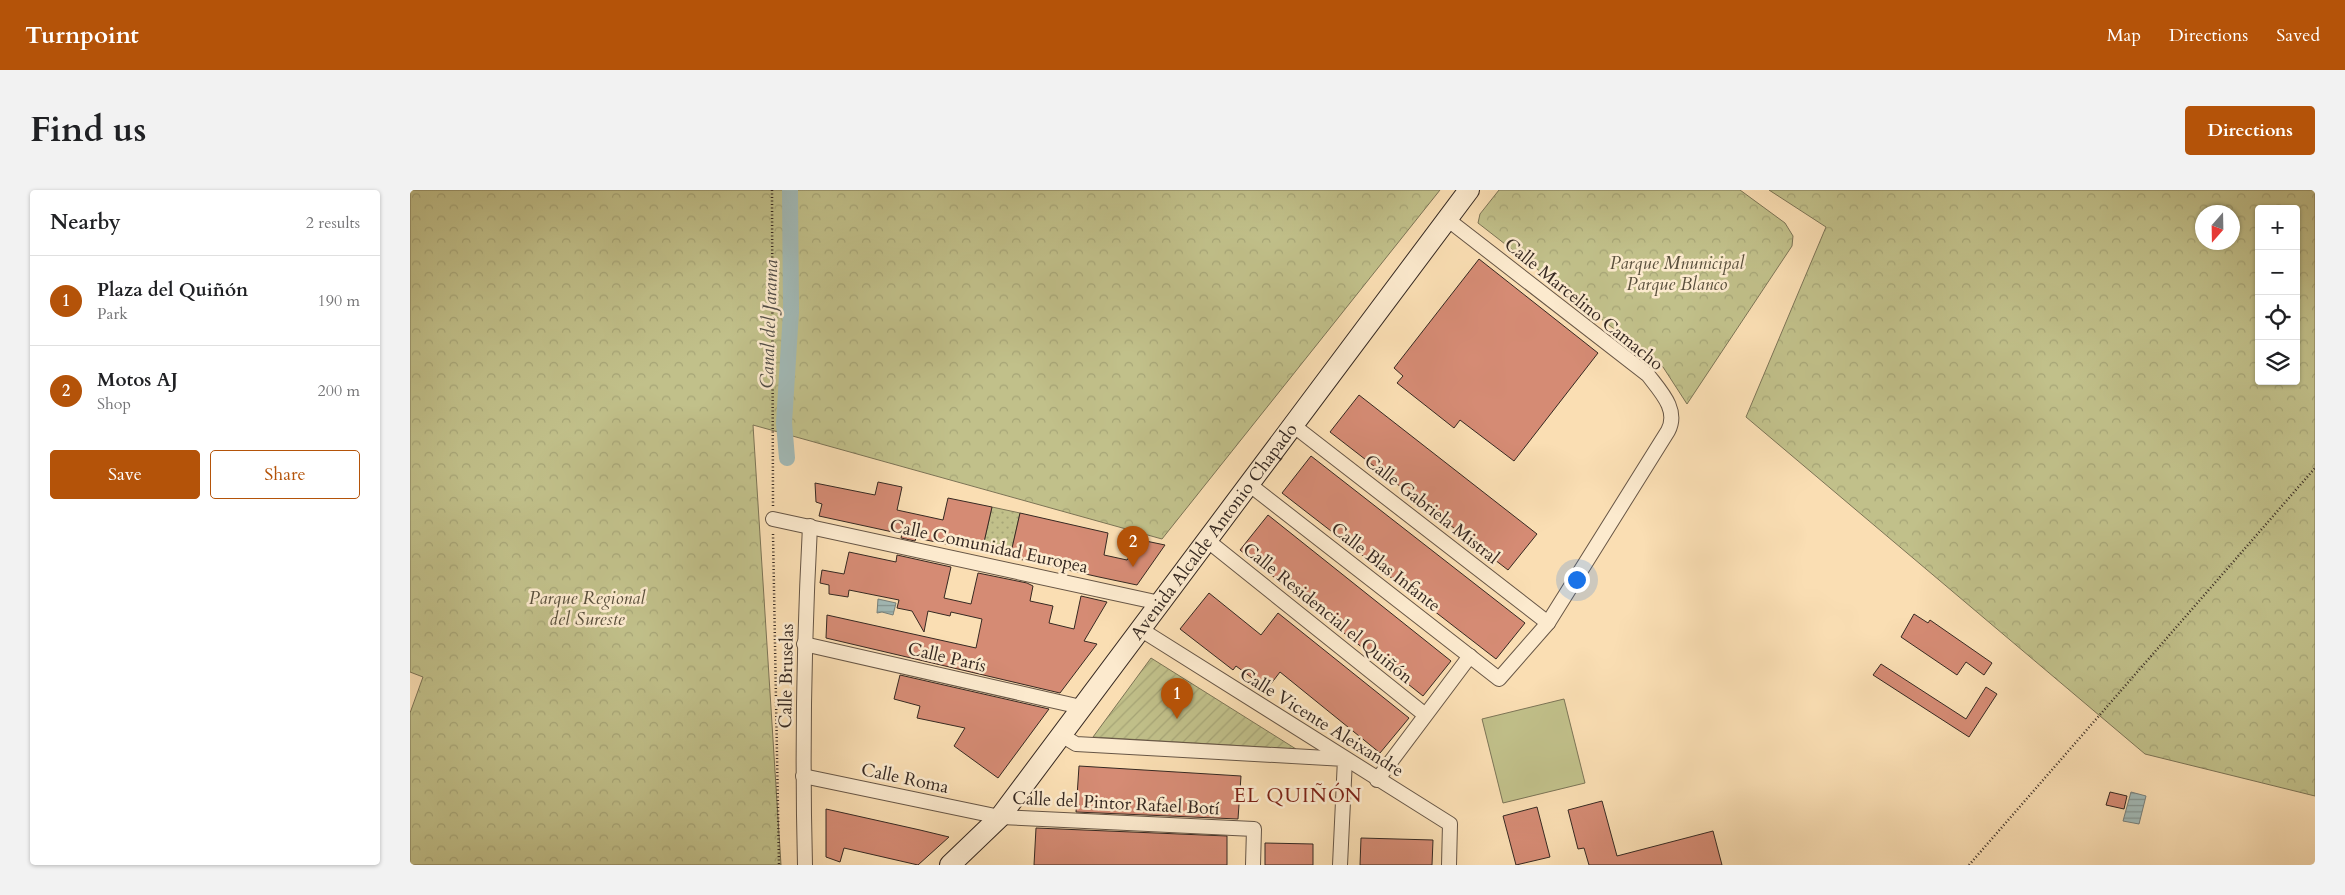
<!DOCTYPE html>
<meta charset="utf-8">
<style>
:root{--surface:#fff;--page:#f2f2f2;--text:#202124;--muted:#757577;--line:#e0e0e0;--accent:#b45309}
body{margin:0;font-family:Cardo,serif;background:var(--page);color:var(--text)}
.controls{position:absolute;right:15px;top:15px;display:grid;overflow:hidden;border-radius:5px;box-shadow:0 1px 4px #0004}
.controls button{width:45px;height:45px;display:grid;place-items:center;padding:0;border:0;border-bottom:1px solid var(--line);background:var(--surface);color:var(--text);font:25px sans-serif}
.compass{position:absolute;left:1785px;top:15px;width:45px;height:45px;border-radius:50%;background:var(--surface);box-shadow:0 1px 4px #0004;rotate:200deg}
.you{position:absolute;left:1166px;top:389px;width:18px;height:18px;margin:-12px;border:4px solid #fff;border-radius:50%;background:#1a73e8;box-shadow:0 0 0 8px #1a73e833}
.badge{display:grid;place-items:center;width:32px;height:32px;border-radius:50%;background:var(--accent);color:#fff;font-size:16px;font-weight:700}
.pin{position:absolute;translate:-50% -41px;filter:drop-shadow(0 1px 2px #0008)}
.pin::after{content:'';position:absolute;top:26px;width:18px;height:15px;background:inherit;clip-path:polygon(0 0,100% 0,50% 100%)}
.list{margin:0;padding:0;list-style:none}
h2{display:flex;justify-content:space-between;align-items:center;height:65px;margin:0;padding:0 20px;font-size:21px}
h2 small{font-size:16px;font-weight:400;color:var(--muted)}
.list li{display:grid;grid-template-columns:32px 1fr auto;gap:15px;align-items:center;box-sizing:border-box;height:90px;padding:0 20px;border-top:1px solid var(--line)}
.list b{display:block;font-size:19px;white-space:nowrap}
.list p{margin:0;font-size:16px;white-space:nowrap;color:var(--muted)}
.list em{font-size:16px;font-style:normal;color:var(--muted)}
.actions{display:flex;gap:10px;padding:15px 20px}
.actions a{flex:1;padding:11px 0;border:1px solid var(--accent);border-radius:5px;text-align:center;font-size:18px;color:var(--accent)}
.actions .main{background:var(--accent);color:#fff}
.icon{flex:none;width:28px;height:28px;fill:none;stroke:currentColor;stroke-width:2;stroke-linecap:round;stroke-linejoin:round}
.map{position:relative;flex:none;width:1905px;height:675px;overflow:hidden;border-radius:5px}
header{display:flex;align-items:center;gap:30px;box-sizing:border-box;height:70px;padding:0 25px;background:var(--accent);color:#fff}
header strong{font-size:24px}
nav{display:flex;gap:28px;margin-inline-start:auto;font-size:18px}
.intro{display:flex;align-items:center;justify-content:space-between;box-sizing:border-box;height:120px;padding:0 30px}
h1{margin:0;font-size:35px}
.button{padding:12px 22px;border-radius:5px;background:var(--accent);color:#fff;font-size:18px;font-weight:700}
main{display:flex;gap:30px;padding:0 30px}
aside{flex:1;background:var(--surface);border-radius:5px;box-shadow:0 1px 4px #0004}
.map>svg:first-child{display:block}
.grass{fill:url(#grass-dots);stroke:#7c7456}
.park{fill:url(#park-crowns);stroke:#7c7456;fill-rule:evenodd}
.garden{fill:url(#garden-furrows);stroke:#7c7456}
.pitch{fill:#c1c08a;stroke:#7c7456}
.water{fill:url(#water-rules);stroke:#77807b}
.lines{fill:none;stroke-linecap:round;stroke-linejoin:round}
.canal{stroke:#a2bab7;stroke-width:16}
.building{fill:#d58b74;stroke:#362922}
.street-casing{stroke:#675646;stroke-width:16}
.secondary-casing{stroke:#362922;stroke-width:22}
.path{stroke:#362922;stroke-width:2.5;stroke-dasharray:1 2.5;stroke-linecap:butt}
.street{stroke:#fceace;stroke-width:14}
.secondary{stroke:#fceace;stroke-width:20}
.labels{text-anchor:middle;stroke-width:5;stroke-linejoin:round;paint-order:stroke}
.park-label{font-size:18px;font-style:italic;fill:#594f3c;stroke:#fceace}
.street-label{font-size:18px;fill:#362922;stroke:#fceace}
.water-label{font-size:19px;font-style:italic;fill:#514d47;stroke:#fceace}
.quarter-label{font-size:20px;letter-spacing:1px;fill:#7a1f14;stroke:#fceace}
</style>
<header>
<strong>Turnpoint</strong>
<nav><a>Map</a><a>Directions</a><a>Saved</a></nav>
</header>
<div class="intro"><h1>Find us</h1><a class="button">Directions</a></div>
<main>
<aside>
<h2>Nearby<small>2 results</small></h2>
<ul class="list">
<li><span class="badge">1</span><div><b>Plaza del Quiñón</b><p>Park</p></div><em>190 m</em></li>
<li><span class="badge">2</span><div><b>Motos AJ</b><p>Shop</p></div><em>200 m</em></li>
</ul>
<div class="actions"><a class="main">Save</a><a>Share</a></div>
</aside>
<div class="map">
<svg width="1905" height="675" viewBox="0 0 1905 675">
<defs>
<pattern id="grass-dots" width="8" height="8" patternUnits="userSpaceOnUse" patternTransform="scale(1.25)"><rect width="8" height="8" fill="#c1c08a"/><path d="M2 2h.1M6 6h.1" fill="none" stroke="#a6a577" stroke-width="1.8" stroke-linecap="round"/></pattern>
<pattern id="park-crowns" width="20" height="18" patternUnits="userSpaceOnUse" patternTransform="scale(1.25)"><rect width="20" height="18" fill="#c1c08a"/><path d="M2 6a3 3 0 1 1 6 0M12 15a3 3 0 1 1 6 0" fill="none" stroke="#a6a577"/></pattern>
<pattern id="garden-furrows" width="10" height="10" patternUnits="userSpaceOnUse" patternTransform="scale(1.25)"><rect width="10" height="10" fill="#c1c08a"/><path d="M-1 1l2-2M0 10L10 0M9 11l2-2" fill="none" stroke="#a6a577"/></pattern>
<pattern id="water-rules" width="6" height="5" patternUnits="userSpaceOnUse" patternTransform="scale(1.25)"><rect width="6" height="5" fill="#a2bab7"/><path d="M0 2.5h6" fill="none" stroke="#859794"/></pattern>
</defs>
<rect width="100%" height="100%" fill="#fadeb3"/>
<filter id="stains"><feTurbulence type="fractalNoise" baseFrequency=".004" numOctaves="4"/><feColorMatrix values="0 0 0 0 .2 0 0 0 0 .09 0 0 0 0 .02 0 0 0 .5 -.17"/></filter>
<radialGradient id="worn" r=".72"><stop offset=".6" stop-color="#630" stop-opacity="0"/><stop offset="1" stop-color="#630" stop-opacity=".3"/></radialGradient>
<!-- grass -->
<path class="grass" d="M582,317L610,323L600,368L572,361Z"/>
<!-- park -->
<g class="park">
<path d="M0,0H1030L752,349L343,235L371,675H0V523L13,487L0,482Z"/>
<path d="M1089,0H1330L1375,33L1383,46L1382,56L1277,214L1253,177L1068,33L1070,24Z"/>
<path d="M1359,0H1905V606L1735,564L1336,227L1416,37ZM1849,19H1886V191H1849ZM1822,22V52H1792V22Z"/>
</g>
<!-- garden -->
<path class="garden" d="M741,468L886,559L683,547Z"/>
<!-- pitch -->
<path class="pitch" d="M1154,509L1175,593L1093,613L1072,529Z"/>
<!-- water -->
<g class="water">
<path d="M468,409L486,413L483,425L472,422L467,423Z"/>
<path d="M1721,602L1736,606L1729,634L1713,631Z"/>
</g>
<g class="lines">
<!-- canal -->
<path class="canal" d="M377,268L374,233L381,122L380,0"/>
</g>
<!-- building -->
<g class="building">
<path d="M1069,69L1188,163L1104,271L1050,230L1044,238L987,193L993,186L984,178Z"/>
<path d="M949,205L1127,344L1098,380L920,242Z"/>
<path d="M901,266L1115,433L1086,469L872,303Z"/>
<path d="M468,292L492,297L487,320L533,330L538,308L582,317L572,361L506,348L505,351L491,348L492,344L409,326L412,314L406,312L405,293L465,305Z"/>
<path d="M610,323L698,343L694,365L717,370L731,350L755,355L727,395L689,387L600,367Z"/>
<path d="M858,325L1041,471L1013,506L830,360Z"/>
<path d="M439,362L486,372L487,365L541,377L534,408L561,414L568,383L617,393L623,396L620,411L643,416L639,433L664,439L671,406L697,412L674,451L687,454L650,503L416,448L417,425L566,458L572,429L541,422L540,426L518,421L514,442L502,421L487,418L489,410L439,400L438,407L419,404V395L410,393L412,380L434,384Z"/>
<path d="M799,403L851,445L868,423L999,528L970,563L870,482L857,499L826,476L823,480L770,439Z"/>
<path d="M1504,424L1518,433L1520,430L1582,473L1574,485L1556,472L1547,485L1491,447Z"/>
<path d="M1471,474L1556,529L1576,497L1587,504L1559,547L1463,485Z"/>
<path d="M490,485L639,519L588,588L544,556L555,538L507,528L510,516L484,509Z"/>
<path d="M669,576L831,586L828,629L666,622Z"/>
<path d="M1700,602L1717,606L1714,619L1696,615Z"/>
<path d="M1192,611L1207,666L1303,641L1312,675H1179L1174,658L1168,659L1158,620Z"/>
<path d="M1127,617L1140,667L1106,675L1093,626Z"/>
<path d="M416,619L510,640L539,647L508,675L434,658L430,672L416,667Z"/>
<path d="M626,638L817,646V675H624Z"/>
<path d="M951,648L1023,650L1022,675H950Z"/>
<path d="M855,653L903,654V675H855Z"/>
</g>
<g class="lines">
<defs>
<g id="street">
<path d="M884,236L1138,433"/>
<path d="M840,295L1089,489L1138,433L1258,241C1269,220 1251,202 1238,185L1037,29"/>
<path d="M363,329L750,413"/>
<path d="M798,351L1014,524"/>
<path d="M730,439L1040,634L1039,675"/>
<path d="M394,454L671,517"/>
<path d="M651,545L666,554L935,569L930,675"/>
<path d="M393,586L590,627L844,639L843,675"/>
<path d="M967,590L1060,466"/>
<path d="M395,675C392,562 394,449 400,336"/>
</g>
<g id="secondary">
<path id="s1" d="M540,675L590,627L1059,0"/>
</g>
</defs>
<!-- street casing -->
<use href="#street" class="street-casing"/>
<!-- secondary casing -->
<use href="#secondary" class="secondary-casing"/>
<!-- path -->
<g class="path">
<path d="M362,0L363,316"/>
<path d="M363,344L369,675"/>
<path d="M1559,675L1905,278"/>
</g>
<!-- street -->
<use href="#street" class="street"/>
<!-- secondary -->
<use href="#secondary" class="secondary"/>
</g>
<g class="labels">
<!-- park labels -->
<g class="park-label">
<text x="1267" y="79">Parque Mnunicipal<tspan x="1267" dy="21">Parque Blanco</tspan></text>
<text x="177" y="414">Parque Regional<tspan x="177" dy="21">del Sureste</tspan></text>
</g>
<!-- street labels -->
<g class="street-label">
<text transform="translate(1174 114) rotate(39)" y="6">Calle Marcelino Camacho</text>
<text transform="translate(1022 319) rotate(38)" y="6">Calle Gabriela Mistral</text>
<text dy="6" stroke="none"><textPath href="#s1" startOffset="426">Avenida Alcalde Antonio Chapado</textPath></text>
<text transform="translate(579 356) rotate(12)" y="6">Calle Comunidad Europea</text>
<text transform="translate(976 377) rotate(38)" y="6">Calle Blas Infante</text>
<text transform="translate(918 423) rotate(39)" y="6">Calle Residencial el Quiñón</text>
<text transform="translate(537 467) rotate(13)" y="6">Calle París</text>
<text transform="translate(376 486) rotate(-89)" y="6">Calle Bruselas</text>
<text transform="translate(912 532) rotate(32)" y="6">Calle Vicente Aleixandre</text>
<text transform="translate(495 588) rotate(12)" y="6">Calle Roma</text>
<text transform="translate(706 613) rotate(3)" y="6">Calle del Pintor Rafael Botí</text>
</g>
<!-- water labels -->
<g class="water-label">
<text transform="translate(358 134) rotate(-88)" y="7">Canal del Jarama</text>
</g>
<!-- quarter labels -->
<g class="quarter-label">
<text x="888" y="612">EL QUIÑÓN</text>
</g>
</g>
<rect width="100%" height="100%" filter="url(#stains)"/>
<rect width="100%" height="100%" fill="url(#worn)"/>
</svg>
<div class="controls">
<button>+</button>
<button>−</button>
<button><svg class="icon" aria-label="locate" viewBox="0 0 24 24"><circle cx="12" cy="12" r="6"/><path d="M12 2v4M12 18v4M2 12h4M18 12h4"/></svg></button>
<button><svg class="icon" aria-label="layers" viewBox="0 0 24 24"><path d="M12 4l9 5-9 5-9-5zM3 14l9 5 9-5"/></svg></button>
</div>
<svg class="compass" viewBox="-18 -18 36 36"><path d="M0-13l5 13h-10z" fill="#e53935"/><path d="M0 13l5-13h-10z" fill="#757577"/></svg>
<div class="you"></div>
<div class="pin badge" style="left:767px;top:529px">1</div>
<div class="pin badge" style="left:723px;top:377px">2</div>
</div>
</main>
